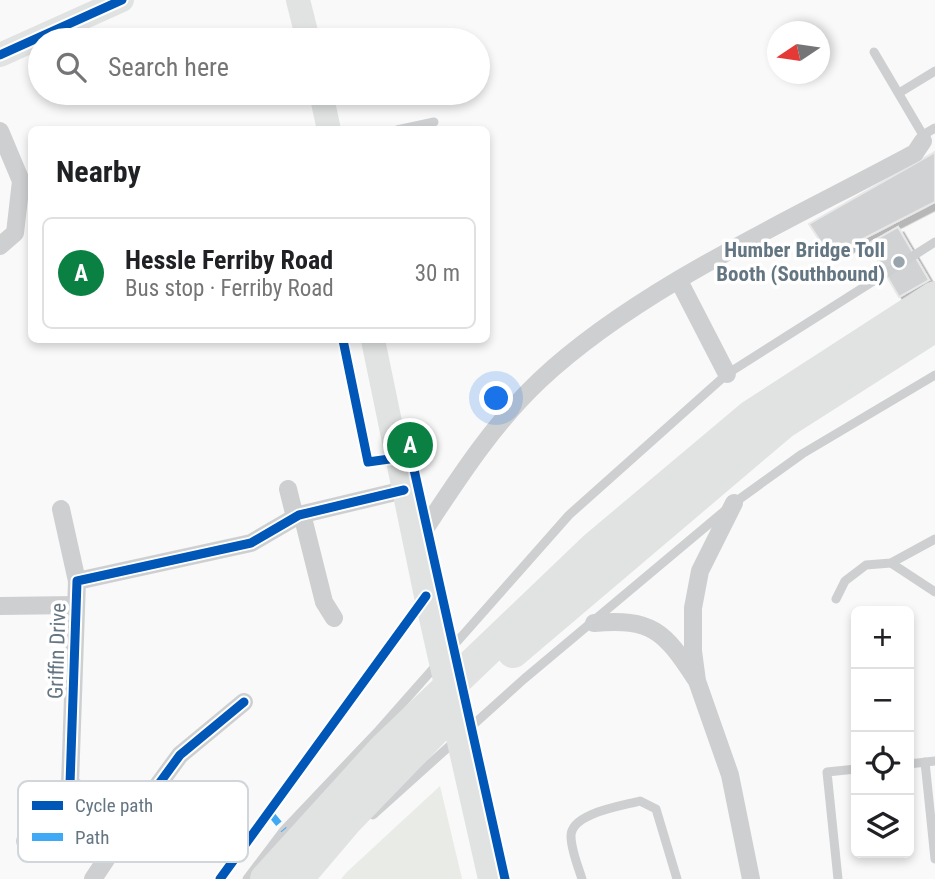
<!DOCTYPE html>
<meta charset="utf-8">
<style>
:root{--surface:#fff;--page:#f2f2f2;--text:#202124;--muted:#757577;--line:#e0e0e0;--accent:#0b8043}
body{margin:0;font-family:"Roboto Condensed",sans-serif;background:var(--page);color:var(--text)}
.controls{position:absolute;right:21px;bottom:21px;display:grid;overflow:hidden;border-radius:10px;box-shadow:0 4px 10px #0003}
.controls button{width:63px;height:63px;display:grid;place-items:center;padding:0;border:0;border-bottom:2px solid var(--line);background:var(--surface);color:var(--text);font:35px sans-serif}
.compass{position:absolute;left:767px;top:21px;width:63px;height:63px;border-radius:50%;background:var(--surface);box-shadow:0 4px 10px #0003;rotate:257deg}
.you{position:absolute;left:497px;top:399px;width:24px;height:24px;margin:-18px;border:5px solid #fff;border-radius:50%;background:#1a73e8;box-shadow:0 0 0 10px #1a73e833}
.badge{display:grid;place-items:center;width:46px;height:46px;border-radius:50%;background:var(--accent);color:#fff;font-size:23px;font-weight:700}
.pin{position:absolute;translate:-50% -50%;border:4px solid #fff;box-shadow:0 2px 7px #0006}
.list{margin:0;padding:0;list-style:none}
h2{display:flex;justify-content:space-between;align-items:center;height:91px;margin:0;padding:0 28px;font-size:30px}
h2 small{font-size:23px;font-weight:400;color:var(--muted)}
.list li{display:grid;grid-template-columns:46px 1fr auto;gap:21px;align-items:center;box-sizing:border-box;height:112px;margin:0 14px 14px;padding:0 14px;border:2px solid var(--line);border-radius:10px}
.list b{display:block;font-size:26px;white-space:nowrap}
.list p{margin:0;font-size:23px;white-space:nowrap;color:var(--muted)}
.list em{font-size:23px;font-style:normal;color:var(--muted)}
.icon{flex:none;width:38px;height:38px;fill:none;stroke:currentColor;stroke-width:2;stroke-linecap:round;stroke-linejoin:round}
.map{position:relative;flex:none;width:935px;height:879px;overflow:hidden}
.search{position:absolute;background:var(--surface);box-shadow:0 4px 10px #0003;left:28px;top:28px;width:462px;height:77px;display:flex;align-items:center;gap:18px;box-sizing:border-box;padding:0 24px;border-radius:38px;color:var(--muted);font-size:26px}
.panel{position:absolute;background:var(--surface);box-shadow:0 4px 10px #0003;left:28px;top:126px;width:462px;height:217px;border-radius:10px}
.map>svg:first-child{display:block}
.green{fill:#e8ebe6}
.building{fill:#d0d2d3;stroke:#e8e8e8;stroke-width:2;filter:url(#shadow)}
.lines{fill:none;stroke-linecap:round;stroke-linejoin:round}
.lane{stroke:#cecfd0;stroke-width:9}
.street{stroke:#cecfd0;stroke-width:18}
.secondary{stroke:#e1e2e2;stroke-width:24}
.highway{stroke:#e1e2e2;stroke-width:32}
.quiet{stroke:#3fa9f5;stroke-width:7;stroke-dasharray:14 7;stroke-linecap:butt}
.cycleway-casing{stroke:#fff;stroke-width:13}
.cycleway{stroke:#0057b8;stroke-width:9}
.poi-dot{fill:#99a4ac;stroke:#fff;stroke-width:2.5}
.labels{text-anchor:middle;stroke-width:7;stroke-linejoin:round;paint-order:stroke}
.poi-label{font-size:21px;font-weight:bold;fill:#657683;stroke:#fff;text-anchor:end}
.street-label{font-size:21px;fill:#657683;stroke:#fff}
.key{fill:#fff;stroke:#d1d6da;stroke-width:2}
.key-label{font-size:19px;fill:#657683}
</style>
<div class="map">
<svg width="935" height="879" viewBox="0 0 935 879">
<defs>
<filter id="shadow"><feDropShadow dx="5.5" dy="5.5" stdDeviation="0" flood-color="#0004"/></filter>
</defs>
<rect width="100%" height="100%" fill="#f9f9f9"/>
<!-- green -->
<path class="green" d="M440,786L462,879H341L347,872Z"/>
<!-- building -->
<g class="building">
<path d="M935,152V202L830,256L809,224Z"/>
<path d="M898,227L929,280L899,297L868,244Z"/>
</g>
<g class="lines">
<!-- lane -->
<g class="lane">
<path d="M874,52L923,135V141"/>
<path d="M899,93L935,71"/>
<path d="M397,130L434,122"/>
<path d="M923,135L935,128"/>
<path d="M891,563L935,592"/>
<path d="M836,599L845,581L866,565L891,563L935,539"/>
<path d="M925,762L935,859"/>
<path d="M909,764L935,761"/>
<path d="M373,815L524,679L734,503L802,454L935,375"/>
<path d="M247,879L284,830L379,730L569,515L727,374L935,242"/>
<path d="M582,879C578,866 571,850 571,836C571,813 622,806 640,801L656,809L677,879"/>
<path d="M838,879L827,772L856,769"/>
</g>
<!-- street -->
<g class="street">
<path d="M0,131L21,181L15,233L0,246"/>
<path d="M679,281L727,374"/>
<path d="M288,489L295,517"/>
<path d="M734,503L700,571L693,608V651L697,681L730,775L751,879"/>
<path d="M61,509L77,581"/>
<path d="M302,514L324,602L334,618"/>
<path d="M415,544C453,487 489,428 540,380C639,287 795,218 915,153L923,141"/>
<path d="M0,606L76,605"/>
<path d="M594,623C652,618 664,631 695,678"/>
<path d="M244,702L180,755L131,822L70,784L77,581L251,543L299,515L404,490"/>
<path d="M25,841L49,820L70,784"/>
<path d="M93,879L131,822"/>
</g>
<!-- secondary -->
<g class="secondary">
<path d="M298,0L308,40"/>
<path d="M0,55L122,0"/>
<path d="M321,93L329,130"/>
<path d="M373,340L426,596L490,879"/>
</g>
<!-- highway -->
<g class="highway">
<path d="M513,652L783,423L935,326"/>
<path d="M266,879L384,749L594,548L751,416L935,297"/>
<path d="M297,879L348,819L441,723"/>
</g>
<!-- quiet -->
<path class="quiet" d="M270,813L284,830"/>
<defs>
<g id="cycleway">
<path d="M0,55L122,0"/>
<path d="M343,340L368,462L411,456L505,879"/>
<path d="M244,702L180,755L131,822L70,784L77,581L251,543L299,515L404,490"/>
<path d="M220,879L426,596"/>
</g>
</defs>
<!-- cycleway casing -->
<use href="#cycleway" class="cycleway-casing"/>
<!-- cycleway -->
<use href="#cycleway" class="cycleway"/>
</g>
<!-- markers -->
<circle class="poi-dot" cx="899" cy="262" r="7"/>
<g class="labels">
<!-- poi labels -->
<g class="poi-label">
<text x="885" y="257">Humber Bridge Toll<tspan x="885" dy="24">Booth (Southbound)</tspan></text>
</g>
<!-- street labels -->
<g class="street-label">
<text transform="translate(57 651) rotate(-88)" y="7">Griffin Drive</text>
</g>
</g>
<!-- legend -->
<rect x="18" y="781" width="230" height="81" rx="10" class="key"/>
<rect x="32" y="801" width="31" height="9" fill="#0057b8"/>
<rect x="32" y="833" width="31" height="8" fill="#3fa9f5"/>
<g class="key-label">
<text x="75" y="812">Cycle path</text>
<text x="75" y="844">Path</text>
</g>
</svg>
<div class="controls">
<button>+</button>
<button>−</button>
<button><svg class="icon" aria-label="locate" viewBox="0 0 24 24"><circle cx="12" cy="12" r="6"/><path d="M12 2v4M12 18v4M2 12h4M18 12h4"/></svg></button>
<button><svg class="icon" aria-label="layers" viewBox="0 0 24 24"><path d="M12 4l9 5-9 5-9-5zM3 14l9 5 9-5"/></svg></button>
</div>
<svg class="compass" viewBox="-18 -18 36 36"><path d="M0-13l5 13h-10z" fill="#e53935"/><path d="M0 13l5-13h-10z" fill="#757577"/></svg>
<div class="you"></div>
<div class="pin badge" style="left:410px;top:445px">A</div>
<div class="search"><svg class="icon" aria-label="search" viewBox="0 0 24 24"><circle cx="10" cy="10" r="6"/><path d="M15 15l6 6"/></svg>Search here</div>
<section class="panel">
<h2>Nearby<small></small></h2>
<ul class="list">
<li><span class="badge">A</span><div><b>Hessle Ferriby Road</b><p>Bus stop · Ferriby Road</p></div><em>30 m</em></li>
</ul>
</section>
</div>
